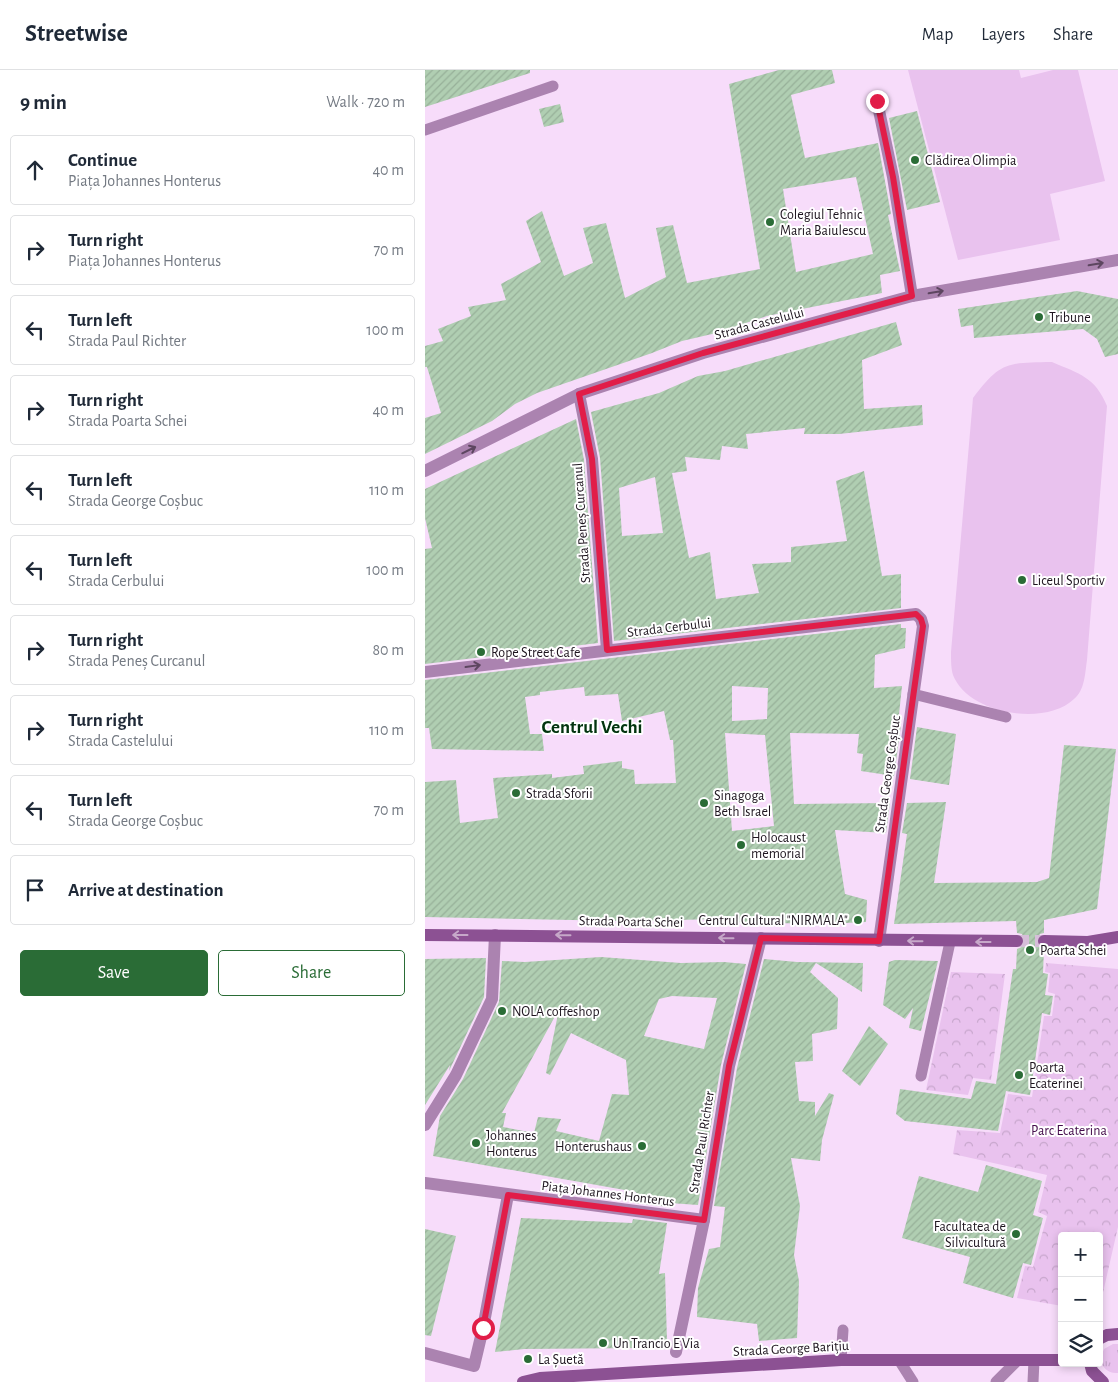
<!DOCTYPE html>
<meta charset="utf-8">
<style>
:root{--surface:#fff;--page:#f2f2f3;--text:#1f2937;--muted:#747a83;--line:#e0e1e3;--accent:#2a6c36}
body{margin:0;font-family:"Alegreya Sans",sans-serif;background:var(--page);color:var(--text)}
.controls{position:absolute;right:15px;bottom:15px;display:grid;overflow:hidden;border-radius:5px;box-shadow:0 2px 8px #0003}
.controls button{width:45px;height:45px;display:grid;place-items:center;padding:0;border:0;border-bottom:1px solid var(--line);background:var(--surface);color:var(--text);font:25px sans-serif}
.stop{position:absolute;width:15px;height:15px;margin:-11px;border:4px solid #e11d48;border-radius:50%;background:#fff}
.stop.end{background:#e11d48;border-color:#fff;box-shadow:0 1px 5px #0008}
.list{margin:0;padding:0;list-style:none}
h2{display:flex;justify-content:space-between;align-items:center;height:65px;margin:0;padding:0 20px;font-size:21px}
h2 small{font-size:16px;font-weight:400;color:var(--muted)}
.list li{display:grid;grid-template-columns:32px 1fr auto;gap:15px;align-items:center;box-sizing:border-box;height:70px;margin:0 10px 10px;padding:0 10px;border:1px solid var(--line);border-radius:5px}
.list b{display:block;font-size:19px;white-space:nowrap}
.list p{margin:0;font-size:16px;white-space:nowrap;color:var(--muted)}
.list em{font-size:16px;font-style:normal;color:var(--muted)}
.actions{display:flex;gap:10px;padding:15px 20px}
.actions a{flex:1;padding:11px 0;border:1px solid var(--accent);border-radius:5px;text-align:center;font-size:18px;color:var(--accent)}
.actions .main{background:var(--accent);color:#fff}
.icon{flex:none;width:28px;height:28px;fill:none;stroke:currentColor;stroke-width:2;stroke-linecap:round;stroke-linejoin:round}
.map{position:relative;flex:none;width:693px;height:1312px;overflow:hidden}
header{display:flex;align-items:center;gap:30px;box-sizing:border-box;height:70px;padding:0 25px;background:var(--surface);border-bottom:1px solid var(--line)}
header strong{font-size:24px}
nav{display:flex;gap:28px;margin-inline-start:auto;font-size:18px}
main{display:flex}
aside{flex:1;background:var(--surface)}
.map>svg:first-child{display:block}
.grass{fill:url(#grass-tufts)}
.park{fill:url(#park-crowns)}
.pitch{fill:#e9c2ee}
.building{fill:url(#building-hatch);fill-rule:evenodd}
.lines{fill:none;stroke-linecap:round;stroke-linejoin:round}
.secondary-tunnel{stroke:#d6bed9;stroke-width:12;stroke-dasharray:12 6;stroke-linecap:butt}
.lane{stroke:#ab83b0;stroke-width:11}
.street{stroke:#ab83b0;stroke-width:12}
.secondary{stroke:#8c5193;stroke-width:12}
.oneway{stroke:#5d4660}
.oneway2{stroke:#c6a8c9}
.route{stroke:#e11d48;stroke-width:6}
.poi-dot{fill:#2a6c36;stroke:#fff;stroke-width:2}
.labels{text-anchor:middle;stroke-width:4;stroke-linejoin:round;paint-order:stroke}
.poi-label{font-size:14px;fill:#1e151f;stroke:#fff;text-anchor:start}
.street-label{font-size:14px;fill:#1e151f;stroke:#fff}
.park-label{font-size:14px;fill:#450d4c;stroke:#fff}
.district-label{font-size:19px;font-weight:bold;fill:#03340f;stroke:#fff}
</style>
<header>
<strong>Streetwise</strong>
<nav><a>Map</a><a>Layers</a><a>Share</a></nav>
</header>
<main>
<aside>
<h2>9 min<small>Walk · 720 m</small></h2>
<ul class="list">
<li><svg class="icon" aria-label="ahead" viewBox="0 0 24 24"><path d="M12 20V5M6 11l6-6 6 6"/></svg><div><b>Continue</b><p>Piața Johannes Honterus</p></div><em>40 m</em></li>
<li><svg class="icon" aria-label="right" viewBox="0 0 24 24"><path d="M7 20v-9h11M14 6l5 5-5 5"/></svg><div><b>Turn right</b><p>Piața Johannes Honterus</p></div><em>70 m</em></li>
<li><svg class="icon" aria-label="left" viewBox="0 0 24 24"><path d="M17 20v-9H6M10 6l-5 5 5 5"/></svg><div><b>Turn left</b><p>Strada Paul Richter</p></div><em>100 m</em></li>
<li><svg class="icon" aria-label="right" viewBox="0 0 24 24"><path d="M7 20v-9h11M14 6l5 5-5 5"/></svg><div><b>Turn right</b><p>Strada Poarta Schei</p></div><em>40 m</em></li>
<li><svg class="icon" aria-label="left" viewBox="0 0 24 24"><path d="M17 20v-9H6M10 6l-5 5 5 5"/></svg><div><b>Turn left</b><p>Strada George Coșbuc</p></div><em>110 m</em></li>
<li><svg class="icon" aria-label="left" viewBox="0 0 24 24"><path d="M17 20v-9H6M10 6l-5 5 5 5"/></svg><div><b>Turn left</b><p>Strada Cerbului</p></div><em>100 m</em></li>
<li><svg class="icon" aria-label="right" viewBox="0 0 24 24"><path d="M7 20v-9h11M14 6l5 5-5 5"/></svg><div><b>Turn right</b><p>Strada Peneș Curcanul</p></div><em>80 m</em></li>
<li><svg class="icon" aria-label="right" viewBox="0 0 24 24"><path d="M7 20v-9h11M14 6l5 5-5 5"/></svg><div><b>Turn right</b><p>Strada Castelului</p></div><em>110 m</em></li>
<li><svg class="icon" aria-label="left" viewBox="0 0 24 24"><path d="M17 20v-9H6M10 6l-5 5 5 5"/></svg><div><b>Turn left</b><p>Strada George Coșbuc</p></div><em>70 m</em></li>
<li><svg class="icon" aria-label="arrive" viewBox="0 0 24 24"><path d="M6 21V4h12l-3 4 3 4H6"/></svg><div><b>Arrive at destination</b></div></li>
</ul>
<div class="actions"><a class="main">Save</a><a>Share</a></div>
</aside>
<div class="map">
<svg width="693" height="1312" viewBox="0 0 693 1312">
<defs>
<pattern id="grass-tufts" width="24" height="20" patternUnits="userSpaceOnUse" patternTransform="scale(1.25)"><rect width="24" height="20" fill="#e9c2ee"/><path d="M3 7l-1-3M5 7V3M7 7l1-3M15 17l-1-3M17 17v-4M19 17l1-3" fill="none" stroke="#c7a6cc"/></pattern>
<pattern id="park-crowns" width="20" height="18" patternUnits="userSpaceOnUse" patternTransform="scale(1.25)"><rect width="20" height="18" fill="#e9c2ee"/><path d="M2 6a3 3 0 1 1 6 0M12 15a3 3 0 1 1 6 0" fill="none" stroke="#c7a6cc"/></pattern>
<pattern id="building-hatch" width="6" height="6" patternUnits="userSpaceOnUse" patternTransform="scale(1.25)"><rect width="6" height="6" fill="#b0ceb2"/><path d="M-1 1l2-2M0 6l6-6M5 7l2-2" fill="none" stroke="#97b099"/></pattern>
</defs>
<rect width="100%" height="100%" fill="#f7dcfa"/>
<!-- grass -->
<path class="grass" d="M688,1274H693V1303C683,1304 678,1298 675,1289L679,1279Z"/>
<!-- park -->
<g class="park">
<path d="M621,893L693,899V1157L674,1240V1166H637V1236L592,1228L600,1196L608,1197L622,1146L613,1142L622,1105L528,1084L532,1060L575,1063L583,1024L607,1027L619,946H627L630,924L623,922L625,903L620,902Z"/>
<path d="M526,902L580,904L566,1010L548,1008L543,1025L501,1020Z"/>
</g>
<!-- pitch -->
<g class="pitch">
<path d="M483,0H594L596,8L628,0H653L680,111L625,124L635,170L533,190Z"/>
<path d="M627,292C655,304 670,307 682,336L662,590C660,603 660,620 649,629C620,657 543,644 528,605C526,599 526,589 526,582L548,328C576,291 582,293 627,292Z"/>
</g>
<!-- building -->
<g class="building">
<path d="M0,0H105V3L0,37Z"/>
<path d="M354,0H407L410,13L366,25L380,88L453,73L466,144L463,145L475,201L455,205L457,223L342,246L287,264L257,271L227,283L112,323L90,334L67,351L0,384V348L16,343L2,297H0V276L18,271L13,259L46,246L43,237L81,230L76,214L116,192L101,151L117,141L139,206L168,193L158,158L181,153L200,228L241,207L231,158L248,155L262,213L335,199L304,14ZM431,107L448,184L371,202L358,119Z"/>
<path d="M135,34L139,52L119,57L114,39Z"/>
<path d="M492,41L515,132L482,140L464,48Z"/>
<path d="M652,221L693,229V284L680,287L672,269L658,259L549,268L548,255L536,257L533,239Z"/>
<path d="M471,252L477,275L437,290L439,339L497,335L498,355L414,364H379L380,358L321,364L323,379L297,376L295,390L260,387L262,401L247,403L264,488L285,482L291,529L334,523L327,494L366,492V477L422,471L411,411L439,401L457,506L476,504V538L189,571L175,388L166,342L234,323L273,306L300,301ZM230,407L238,463L197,466L194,418Z"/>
<path d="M151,349L159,390L173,573L0,594V479L7,478L0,448V419Z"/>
<path d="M476,554V558H481L480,578L450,585L449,618L477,616L473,654L476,655L469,706L436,701L438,684L432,683L434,664L365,663L369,734L465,733L461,763L410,760L420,824L442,830L441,852L399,854L299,852V849L198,851L0,847V712L31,710L35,753L73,748L68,708L127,704V708L159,704L158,696L197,691V698L209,700L210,714L251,713L248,670H245L239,641L197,651L193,624L160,626L159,617L115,622V625L100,627L105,664H117L119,681L7,679L4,658H0V610ZM307,616L343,618L342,649L307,651ZM300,663L340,665L349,756L307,761Z"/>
<path d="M492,657L531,664L524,715L485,709Z"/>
<path d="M639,675L691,679L672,839L619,850V863L615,864L611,870L612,875L619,879L618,903L623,904L620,925L628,926L625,945L617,943L605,1025L581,1021L573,1061L480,1051L471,1044L475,1019L546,1029L551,1011L571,1014L588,899H591L592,879L599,876L600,871L597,864L592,863L591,851L469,854L482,764L477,763L482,733L521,732L509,813L612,812L624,808Z"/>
<path d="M176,887L256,893L299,892L321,894L296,995L273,1135L245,1133L244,1137L210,1133L211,1122L8,1086L15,1046L38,1009L74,932L77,891L100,892ZM247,926L292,928L279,979L219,966L234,929ZM134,939L121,1003L125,1005L146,963L201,990L204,1025L187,1024L174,1071L131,1061L136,1049L113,1047L109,1063L78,1057L81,1043H77Z"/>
<path d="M61,888L59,927L24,1001L25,995L0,1035V889Z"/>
<path d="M339,889L372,892L438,893L437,922L391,893L385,902L413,928L412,959L387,964L388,991L370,992L374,1031L390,1032V1046L404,1023L409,1025L397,1070L395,1091L366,1088L375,1136L369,1185L374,1211L372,1268L334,1271L332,1254L272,1247L273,1218L284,1179L295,1177L300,1137L289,1136L312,998Z"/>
<path d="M470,890L513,891L496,961L484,958L488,938L480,949L458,935L464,892Z"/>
<path d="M444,956L463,974L435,1016L417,1001Z"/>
<path d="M561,1095L617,1111L608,1145L618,1148L606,1195L598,1193L588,1228L538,1213L545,1187L477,1168L494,1106L553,1122Z"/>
<path d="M96,1148L207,1153L208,1149L242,1153L234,1204L240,1203L242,1271L218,1278L99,1279L70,1282Z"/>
<path d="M0,1159L31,1166L6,1266L0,1265Z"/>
</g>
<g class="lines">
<!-- secondary-tunnel -->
<path class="secondary-tunnel" d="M592,871H619"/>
<!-- lane -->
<g class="lane">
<path d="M0,60L128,16"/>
<path d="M488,624L581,647"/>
<path d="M496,1006L525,872"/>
<path d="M416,1290L418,1260"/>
<path d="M474,1290L488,1312"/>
<path d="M571,1312L592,1291"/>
<path d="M608,1312L609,1290"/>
</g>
<!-- street -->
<g class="street">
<path d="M452,31L468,107L487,226"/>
<path d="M154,324L167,389L182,580"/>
<path d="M0,401L154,324L278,283L487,226L693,190"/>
<path d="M0,602L491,544L496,549L498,556L454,871"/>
<path d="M0,1055L31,1005L67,929L70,865"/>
<path d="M0,1113L279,1150"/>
<path d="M251,1282L279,1150L304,996L336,868"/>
<path d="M0,1283L49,1296L58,1258L83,1125"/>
</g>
<!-- secondary -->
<g class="secondary">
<path d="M0,865L592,871"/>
<path d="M619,871L663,872L693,867"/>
<path d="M674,1269L682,1265L693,1264"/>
<path d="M665,1293L667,1301L678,1312"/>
<path d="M98,1312L115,1308L416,1290H637"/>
</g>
</g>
<!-- one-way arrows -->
<defs><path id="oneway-shaft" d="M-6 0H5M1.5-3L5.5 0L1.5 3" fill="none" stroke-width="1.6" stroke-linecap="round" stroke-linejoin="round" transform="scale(1.25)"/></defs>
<g class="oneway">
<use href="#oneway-shaft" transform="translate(671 194) rotate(-10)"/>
<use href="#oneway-shaft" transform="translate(511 222) rotate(-10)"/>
<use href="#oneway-shaft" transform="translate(44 380) rotate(-26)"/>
<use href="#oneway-shaft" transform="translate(48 596) rotate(-8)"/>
</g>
<g class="oneway2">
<use href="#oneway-shaft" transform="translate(35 865) rotate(-180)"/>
<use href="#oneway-shaft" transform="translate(138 865) rotate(-179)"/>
<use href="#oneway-shaft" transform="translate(301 868) rotate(-179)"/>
<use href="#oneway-shaft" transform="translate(490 871) rotate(-179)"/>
<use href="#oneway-shaft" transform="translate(558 872) rotate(180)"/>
</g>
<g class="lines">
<!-- route -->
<path class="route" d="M58,1258L83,1125L279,1150L304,996L336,868L454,871L498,556L496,549L491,544L182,580L167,389L154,324L278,283L487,226L468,107L452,31"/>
</g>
<!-- markers -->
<g class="poi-dot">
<circle cx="490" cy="90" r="5"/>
<circle cx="345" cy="152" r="5"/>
<circle cx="614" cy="247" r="5"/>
<circle cx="597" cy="510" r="5"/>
<circle cx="56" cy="582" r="5"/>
<circle cx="91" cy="723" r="5"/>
<circle cx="279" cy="733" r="5"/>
<circle cx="316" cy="775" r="5"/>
<circle cx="433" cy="850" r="5"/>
<circle cx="605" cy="880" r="5"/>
<circle cx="77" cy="941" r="5"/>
<circle cx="594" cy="1005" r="5"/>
<circle cx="51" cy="1073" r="5"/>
<circle cx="217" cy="1076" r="5"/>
<circle cx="591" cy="1164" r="5"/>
<circle cx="178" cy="1273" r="5"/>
<circle cx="103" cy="1289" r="5"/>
</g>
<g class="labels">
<!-- poi labels -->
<g class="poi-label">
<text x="500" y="95">Clădirea Olimpia</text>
<text x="355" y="149">Colegiul Tehnic<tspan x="355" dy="16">Maria Baiulescu</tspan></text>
<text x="624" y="252">Tribune</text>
<text x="607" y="515">Liceul Sportiv</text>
<text x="66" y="587">Rope Street Cafe</text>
<text x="101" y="728">Strada Sforii</text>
<text x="289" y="730">Sinagoga<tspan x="289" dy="16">Beth Israel</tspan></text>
<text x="326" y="772">Holocaust<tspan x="326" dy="16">memorial</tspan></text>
<text x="423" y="855" text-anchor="end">Centrul Cultural "NIRMALA"</text>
<text x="615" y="885">Poarta Schei</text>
<text x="87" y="946">NOLA coffeshop</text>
<text x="604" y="1002">Poarta<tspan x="604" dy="16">Ecaterinei</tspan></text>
<text x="61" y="1070">Johannes<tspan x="61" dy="16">Honterus</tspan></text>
<text x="207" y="1081" text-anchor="end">Honterushaus</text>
<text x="581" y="1161" text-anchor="end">Facultatea de<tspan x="581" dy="16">Silvicultură</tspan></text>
<text x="188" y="1278">Un Trancio E Via</text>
<text x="113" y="1294">La Șuetă</text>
</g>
<!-- street labels -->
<g class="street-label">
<text transform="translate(334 253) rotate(-15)" y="5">Strada Castelului</text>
<text transform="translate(156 453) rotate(-94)" y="5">Strada Peneș Curcanul</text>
<text transform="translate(244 557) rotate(-7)" y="5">Strada Cerbului</text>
<text transform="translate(462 704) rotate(-82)" y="5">Strada George Coșbuc</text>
<text transform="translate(206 851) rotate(1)" y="5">Strada Poarta Schei</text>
<text transform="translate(276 1072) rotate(-81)" y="5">Strada Paul Richter</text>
<text transform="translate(183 1123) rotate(7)" y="5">Piața Johannes Honterus</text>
<text transform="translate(366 1278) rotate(-3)" y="5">Strada George Barițiu</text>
</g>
<!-- park labels -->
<g class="park-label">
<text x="644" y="1065">Parc Ecaterina</text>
</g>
<!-- district labels -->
<g class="district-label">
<text x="167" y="663">Centrul Vechi</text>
</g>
</g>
</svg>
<div class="controls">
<button>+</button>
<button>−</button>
<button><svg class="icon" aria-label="layers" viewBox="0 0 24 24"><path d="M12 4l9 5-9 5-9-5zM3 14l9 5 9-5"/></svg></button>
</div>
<div class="stop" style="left:58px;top:1258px"></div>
<div class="stop end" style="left:452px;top:31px"></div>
</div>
</main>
